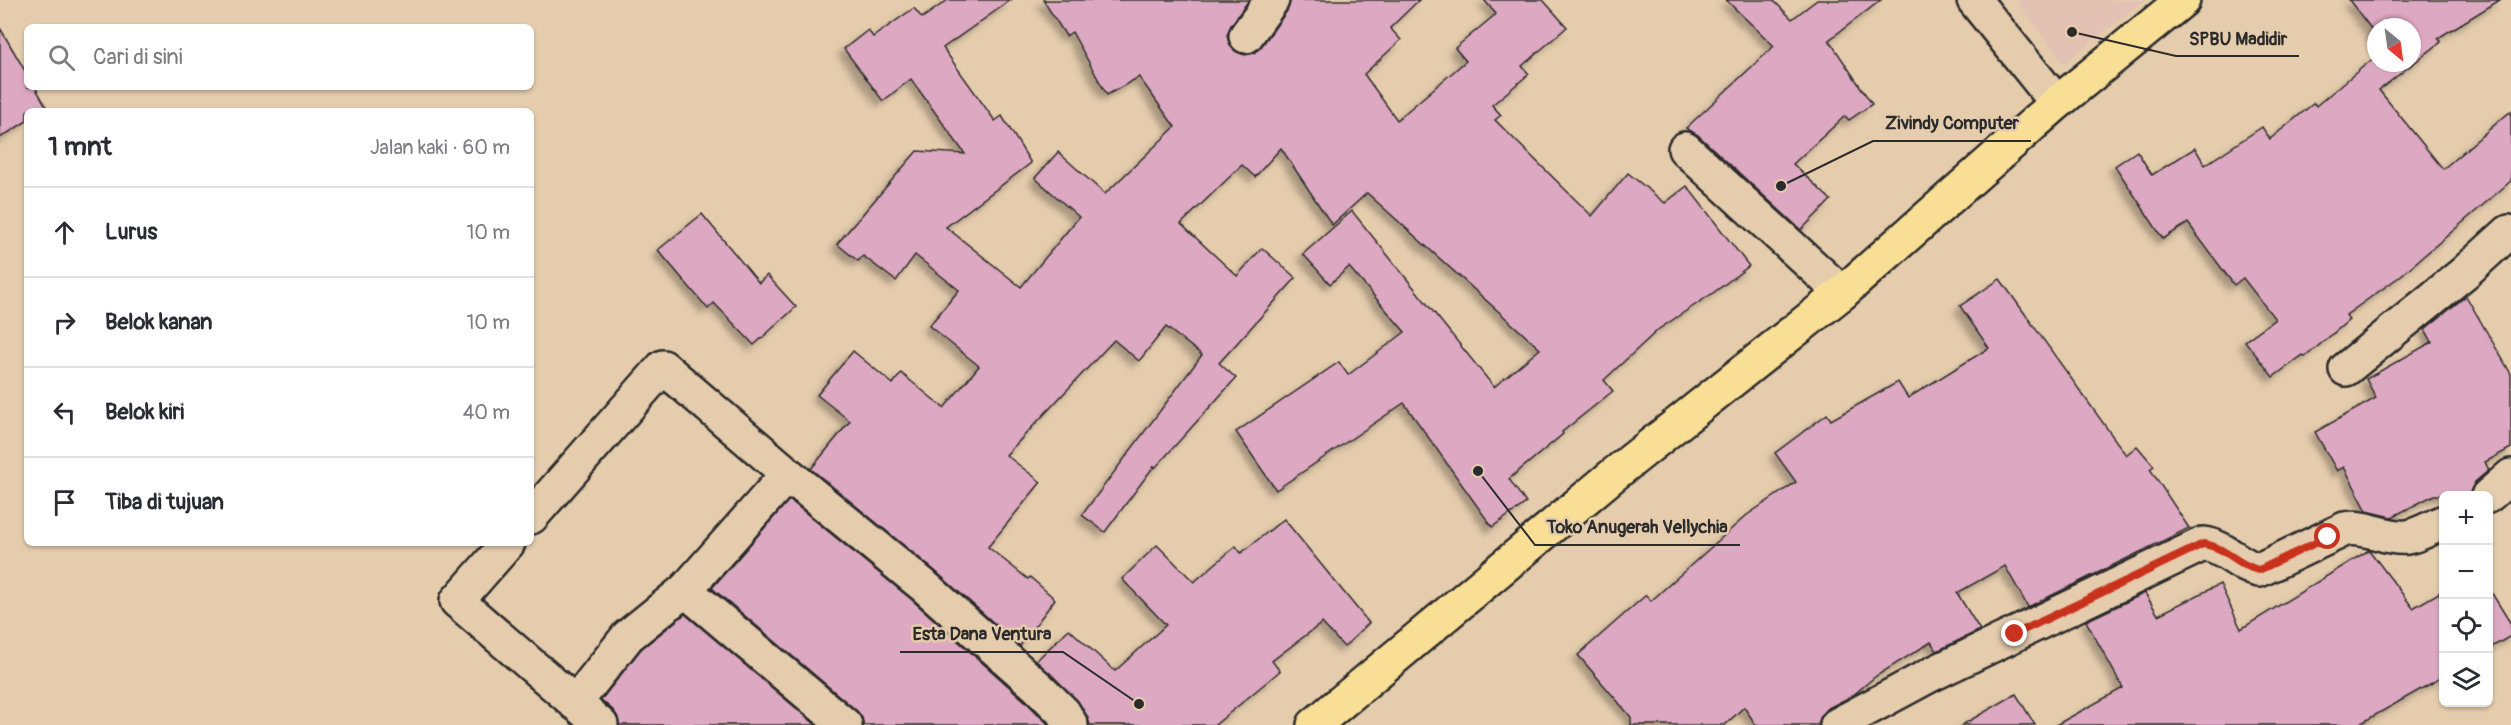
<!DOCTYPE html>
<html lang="id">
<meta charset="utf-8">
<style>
:root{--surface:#fff;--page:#f7f7f7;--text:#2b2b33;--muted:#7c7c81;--line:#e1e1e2}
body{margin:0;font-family:Pangolin,sans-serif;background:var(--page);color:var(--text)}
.controls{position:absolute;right:18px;bottom:18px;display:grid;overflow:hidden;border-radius:9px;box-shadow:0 2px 4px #0004}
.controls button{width:54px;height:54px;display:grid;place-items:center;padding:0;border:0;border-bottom:2px solid var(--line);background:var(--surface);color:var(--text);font:30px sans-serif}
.compass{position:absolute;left:2367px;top:18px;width:54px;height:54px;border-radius:50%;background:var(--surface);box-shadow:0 2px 4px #0004;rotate:151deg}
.stop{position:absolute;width:18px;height:18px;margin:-14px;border:4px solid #c8321e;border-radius:50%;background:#fff}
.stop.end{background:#c8321e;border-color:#fff;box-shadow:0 2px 6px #0008}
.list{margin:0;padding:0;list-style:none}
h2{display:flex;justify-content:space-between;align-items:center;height:78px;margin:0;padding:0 24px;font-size:26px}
h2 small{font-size:20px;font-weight:400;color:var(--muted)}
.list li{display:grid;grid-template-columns:39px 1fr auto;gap:18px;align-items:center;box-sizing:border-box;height:90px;padding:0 24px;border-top:2px solid var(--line)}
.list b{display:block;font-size:22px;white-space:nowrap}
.list em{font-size:20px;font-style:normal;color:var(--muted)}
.icon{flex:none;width:33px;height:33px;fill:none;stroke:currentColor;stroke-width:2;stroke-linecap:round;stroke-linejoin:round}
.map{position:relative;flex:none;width:2511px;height:725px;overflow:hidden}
.search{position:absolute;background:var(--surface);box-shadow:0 2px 4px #0004;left:24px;top:24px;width:510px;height:66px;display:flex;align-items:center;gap:15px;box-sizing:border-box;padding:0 21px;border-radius:9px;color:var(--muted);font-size:22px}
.panel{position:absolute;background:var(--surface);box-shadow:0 2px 4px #0004;left:24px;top:108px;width:510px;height:438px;border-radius:9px}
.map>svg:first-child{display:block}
.built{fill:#e3c1b3}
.building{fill:#dda8c1;stroke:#2b2b2b;stroke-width:1.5;filter:url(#shadow)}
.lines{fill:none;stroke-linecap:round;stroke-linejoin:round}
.minor-casing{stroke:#2b2b2b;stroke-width:38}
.trunk-casing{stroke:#2b2b2b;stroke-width:38}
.minor{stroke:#e5ccad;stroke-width:33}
.trunk{stroke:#f9df96;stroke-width:33}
.route{stroke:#c8321e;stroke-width:8}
.leader{fill:none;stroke:#2b2b2b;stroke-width:2}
.callout-dot{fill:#2b2b2b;stroke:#e5ccad;stroke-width:2}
.callout-label{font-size:18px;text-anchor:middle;font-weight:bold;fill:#2b2b2b;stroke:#e5ccad;stroke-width:5;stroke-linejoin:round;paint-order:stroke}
</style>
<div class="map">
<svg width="2511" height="725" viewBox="0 0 2511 725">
<defs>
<filter id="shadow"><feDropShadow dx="-5.5" dy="5.5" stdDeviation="3" flood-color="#0004"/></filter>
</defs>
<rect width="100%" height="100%" fill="#e5ccad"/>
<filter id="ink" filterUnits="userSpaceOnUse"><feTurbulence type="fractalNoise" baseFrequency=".0167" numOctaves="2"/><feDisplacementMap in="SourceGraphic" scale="12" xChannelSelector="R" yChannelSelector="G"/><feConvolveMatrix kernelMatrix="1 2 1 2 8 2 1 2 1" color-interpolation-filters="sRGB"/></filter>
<g filter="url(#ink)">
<!-- built -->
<path class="built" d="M2016,0H2145L2064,63Z"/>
<!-- building -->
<g class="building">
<path d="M948,0H1011L943,48L995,121L1002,116L1031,163L946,227L1021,287L1079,217L1035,178L1058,152L1105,194L1175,127L1139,77L1107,95L1072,32L1066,36L1043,0H1249L1231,25L1227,35L1229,43L1235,51L1245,55L1254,53L1261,47L1287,11L1290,0H1419L1390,28L1401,40L1364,74L1397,120L1466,61L1455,48L1496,14L1484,0H1543L1567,27L1522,66L1529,74L1492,105L1501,115L1495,120L1592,216L1628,173L1665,203L1687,186L1749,266L1713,293L1659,329L1604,380L1613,391L1562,432L1563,434L1509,479L1526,503L1492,527L1404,403L1276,490L1236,432L1339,362L1348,375L1405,332L1349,267L1330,284L1303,254L1352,211L1494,387L1540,349L1367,193L1332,225L1281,148L1255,177L1242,165L1181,224L1237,276L1262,248L1296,278L1219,363L1236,378L1155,468L1154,466L1105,532L1082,515L1202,355L1166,327L1139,361L1114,340L1006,455L1041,482L988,547L1028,579L1030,577L1055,599L1020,646L935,571L811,469L850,421L817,395L853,351L893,384L901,373L944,408L979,366L929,326L959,290L915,255L896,281L863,256L858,261L837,244L917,151L965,154L911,79L883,101L844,49L868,30L873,37L914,8L922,18Z"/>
<path d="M1726,0H1773L1792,19L1817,0H1881L1829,40L1872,104L1849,120L1845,116L1793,164L1831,200L1801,230L1698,135L1686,128L1774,46Z"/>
<path d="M2349,0H2500L2438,38L2441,42L2379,90L2443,169L2511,111V181L2399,277L2346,315L2349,320L2305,357L2303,355L2273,377L2245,341L2275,319L2243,278L2234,285L2188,223L2163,239L2115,166L2137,151L2152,175L2195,148L2205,165L2262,127L2270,139L2314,103L2316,106L2376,56V63H2412V27H2376V35Z"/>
<path d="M0,28L27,74V87H35L49,111H27V121L0,138Z"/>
<path d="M702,214L759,283L767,275L796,307L754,345L714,303L708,309L658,250Z"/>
<path d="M2000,279L2126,455L2137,446L2154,466L2150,469L2189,528L2028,607L2005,566L1957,593L1980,630L1937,651L1931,642L1876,676L1852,696L1828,708L1821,716L1818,725H1756L1744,707L1725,725H1631V717L1578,655L1646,595L1651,601L1747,515L1796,482L1775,453L1827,414L1831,420L1898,382L1908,398L1989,348L1960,306Z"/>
<path d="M2466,296L2511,374V448L2485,462L2489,470L2475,482L2470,495H2434L2392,517L2367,511L2344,467L2337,471L2315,432L2376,398L2366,379L2432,342L2425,329Z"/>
<path d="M788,501H791L911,599L1025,701L1049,725H863L862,718L857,711L712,588Z"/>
<path d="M1284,519L1369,623L1344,647L1322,623L1272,661L1280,671L1215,725H1090L1087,716L1077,700L1036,661L1069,629L1115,671L1166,625L1122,579L1157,545L1194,582L1236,546L1241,553Z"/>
<path d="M2369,550L2413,608L2444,590V676L2358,725H2056L2123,688L2086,621L2145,593L2158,615L2220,584L2241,629Z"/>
<path d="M2488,587L2511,624V636L2488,649Z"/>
<path d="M685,614L816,725H619L618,718L614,711L601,700L641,649Z"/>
<path d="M2016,694L2035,725H1962Z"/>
</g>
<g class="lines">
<defs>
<g id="minor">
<path d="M1974,0L2057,103"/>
<path d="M1246,36L1272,0"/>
<path d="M1685,149L1842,293"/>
<path d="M2346,369L2464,273L2509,232"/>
<path d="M2488,496L2511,476"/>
<path d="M531,517L663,367L795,480L923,585L1038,687L1064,713L1071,725"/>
<path d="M508,543L457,601L601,725"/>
<path d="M685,590L845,725"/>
<path d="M575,703L628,636L685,590L778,485L795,480"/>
<path d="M1837,725L1932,674L2203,544C2225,546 2238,566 2259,570L2345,529C2366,525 2385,539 2407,537C2419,535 2432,527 2444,522"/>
</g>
<path id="trunk" d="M1314,725L1612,476L1842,293L2057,103L2183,0"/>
</defs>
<!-- minor casing -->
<use href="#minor" class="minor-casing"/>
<!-- trunk casing -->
<use href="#trunk" class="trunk-casing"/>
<!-- minor -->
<use href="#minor" class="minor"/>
<!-- trunk -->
<use href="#trunk" class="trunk"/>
</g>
</g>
<g class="lines" filter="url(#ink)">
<!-- route -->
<path class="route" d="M2015,634L2203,544C2225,546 2238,566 2259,570L2328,537"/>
</g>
<!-- callouts -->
<path class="leader" d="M2072 32L2176 56H2299M1781 186L1873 141H2031M1478 471L1535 545H1740M1139 704L1063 652H900"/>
<g class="callout-dot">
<circle cx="2072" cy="32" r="6"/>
<circle cx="1781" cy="186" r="6"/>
<circle cx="1478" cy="471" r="6"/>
<circle cx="1139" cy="704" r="6"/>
</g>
<g class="callout-label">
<text x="2238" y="45">SPBU Madidir</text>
<text x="1952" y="129">Zivindy Computer</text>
<text x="1637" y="533">Toko Anugerah Vellychia</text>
<text x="982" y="640">Esta Dana Ventura</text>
</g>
</svg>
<div class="controls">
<button>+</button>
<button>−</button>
<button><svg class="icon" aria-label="locate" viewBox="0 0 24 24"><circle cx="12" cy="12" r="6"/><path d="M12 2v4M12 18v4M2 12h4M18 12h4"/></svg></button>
<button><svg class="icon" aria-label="layers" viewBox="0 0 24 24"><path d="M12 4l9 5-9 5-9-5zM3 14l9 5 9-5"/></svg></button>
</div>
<svg class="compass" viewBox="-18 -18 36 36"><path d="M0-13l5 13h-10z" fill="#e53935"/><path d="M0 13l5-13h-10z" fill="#7c7c81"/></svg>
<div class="stop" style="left:2328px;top:537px"></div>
<div class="stop end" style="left:2015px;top:634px"></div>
<div class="search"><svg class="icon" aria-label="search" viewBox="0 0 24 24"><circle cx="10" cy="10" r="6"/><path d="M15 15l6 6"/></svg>Cari di sini</div>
<section class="panel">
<h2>1 mnt<small>Jalan kaki · 60 m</small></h2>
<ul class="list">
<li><svg class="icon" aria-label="ahead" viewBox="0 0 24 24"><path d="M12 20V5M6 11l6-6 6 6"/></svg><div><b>Lurus</b></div><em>10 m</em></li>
<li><svg class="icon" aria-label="right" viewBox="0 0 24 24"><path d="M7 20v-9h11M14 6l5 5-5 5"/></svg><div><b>Belok kanan</b></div><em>10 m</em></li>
<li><svg class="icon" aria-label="left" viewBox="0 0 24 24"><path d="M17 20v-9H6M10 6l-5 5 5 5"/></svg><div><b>Belok kiri</b></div><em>40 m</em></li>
<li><svg class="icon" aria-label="arrive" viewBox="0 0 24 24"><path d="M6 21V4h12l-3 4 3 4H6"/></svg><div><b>Tiba di tujuan</b></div></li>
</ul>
</section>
</div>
